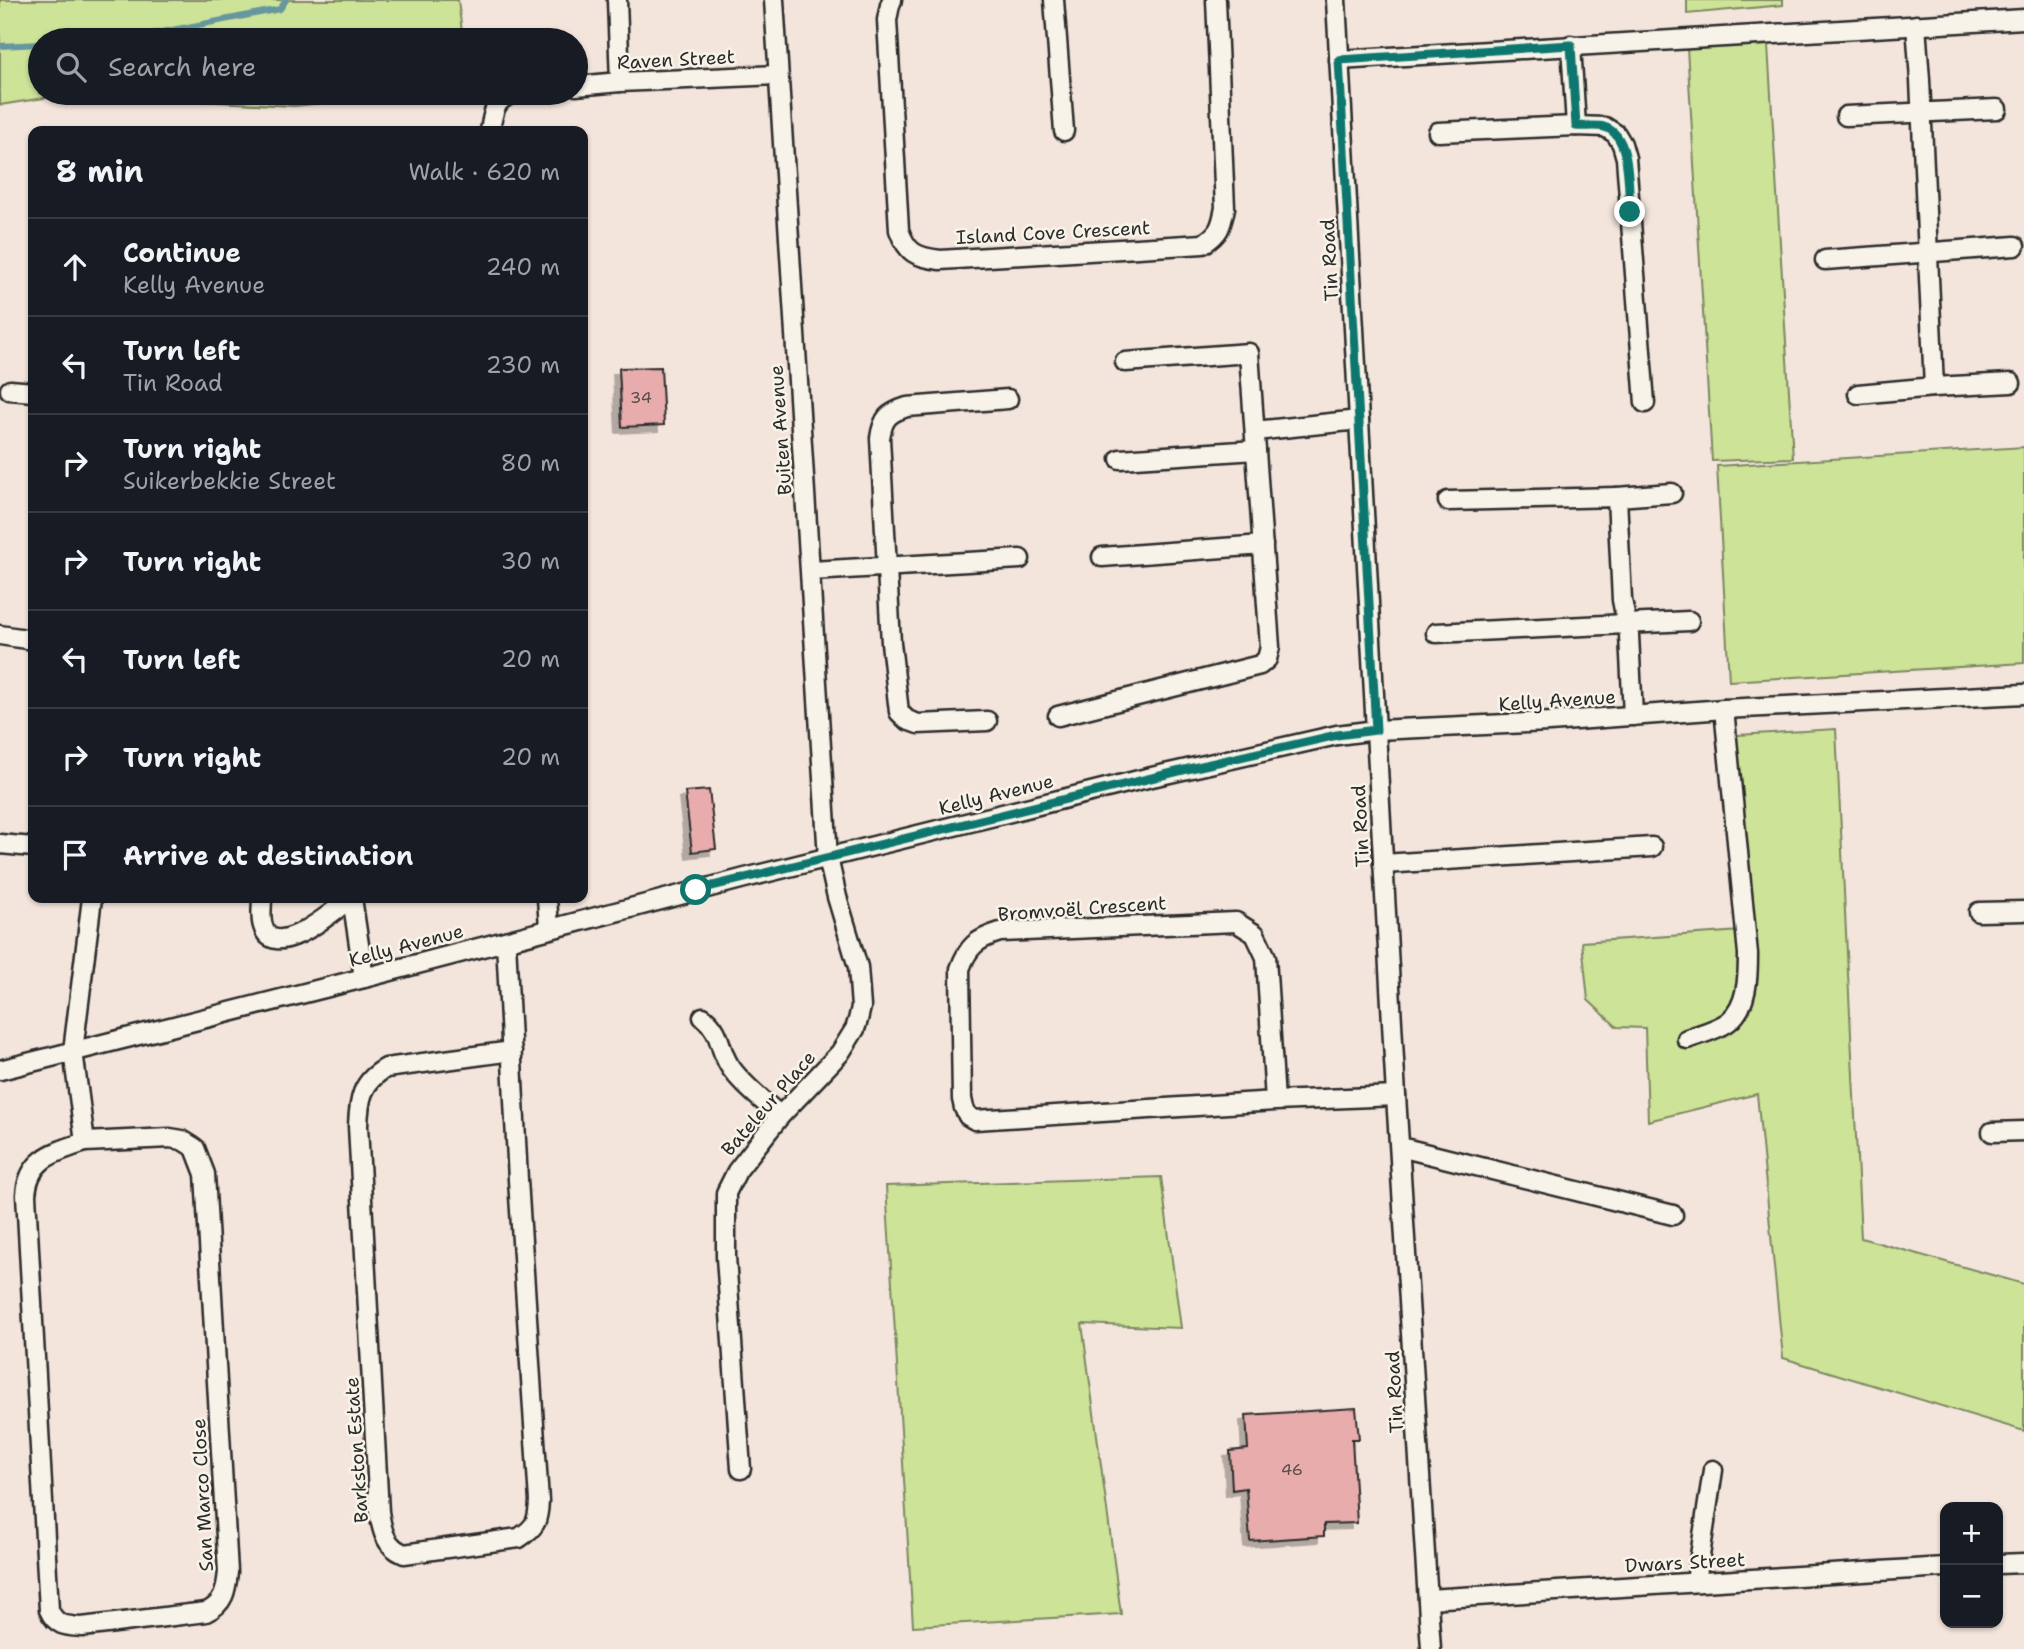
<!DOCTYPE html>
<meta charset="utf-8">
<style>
:root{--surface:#171b24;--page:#242831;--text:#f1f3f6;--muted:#9ea1a6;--line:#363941}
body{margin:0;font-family:"Shantell Sans",sans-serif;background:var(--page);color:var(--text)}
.controls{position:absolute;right:21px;bottom:21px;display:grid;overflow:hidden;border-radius:14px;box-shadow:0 2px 5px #0004}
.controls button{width:63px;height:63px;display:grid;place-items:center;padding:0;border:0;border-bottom:2px solid var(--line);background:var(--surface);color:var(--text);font:35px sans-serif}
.stop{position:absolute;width:21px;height:21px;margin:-16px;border:5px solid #0f766e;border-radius:50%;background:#fff}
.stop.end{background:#0f766e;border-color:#fff;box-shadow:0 2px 7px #0008}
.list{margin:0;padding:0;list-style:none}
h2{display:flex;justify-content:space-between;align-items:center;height:91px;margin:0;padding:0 28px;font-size:30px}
h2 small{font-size:23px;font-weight:400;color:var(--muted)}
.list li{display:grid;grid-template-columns:46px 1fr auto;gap:21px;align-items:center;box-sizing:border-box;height:98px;padding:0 28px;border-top:2px solid var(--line)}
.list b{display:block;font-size:26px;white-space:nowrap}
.list p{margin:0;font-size:23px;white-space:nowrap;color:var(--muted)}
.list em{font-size:23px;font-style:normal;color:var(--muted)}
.icon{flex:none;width:38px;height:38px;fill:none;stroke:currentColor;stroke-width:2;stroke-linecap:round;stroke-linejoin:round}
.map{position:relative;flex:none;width:2024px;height:1649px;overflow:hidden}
.search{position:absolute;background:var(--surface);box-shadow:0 2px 5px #0004;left:28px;top:28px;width:560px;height:77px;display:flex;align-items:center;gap:18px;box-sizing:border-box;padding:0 24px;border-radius:38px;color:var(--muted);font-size:26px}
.panel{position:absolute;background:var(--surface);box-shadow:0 2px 5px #0004;left:28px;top:126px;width:560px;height:777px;border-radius:14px}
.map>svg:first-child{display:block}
.green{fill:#cde398;stroke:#7c8762;stroke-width:2}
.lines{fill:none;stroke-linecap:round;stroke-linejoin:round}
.stream{stroke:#66969e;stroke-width:6}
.building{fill:#e7acab;stroke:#2b2b2b;stroke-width:2;filter:url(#shadow)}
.street-casing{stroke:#2b2b2b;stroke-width:23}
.street{stroke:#f7f3e8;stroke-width:18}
.route{stroke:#0f766e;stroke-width:9}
.labels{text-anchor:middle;stroke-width:5;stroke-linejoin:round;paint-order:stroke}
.number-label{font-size:16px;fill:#5a4b4b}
.street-label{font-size:19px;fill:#2b2b2b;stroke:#f7f3e8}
</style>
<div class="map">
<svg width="2024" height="1649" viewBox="0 0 2024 1649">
<defs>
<filter id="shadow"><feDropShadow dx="-6" dy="6" stdDeviation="0" flood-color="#0004"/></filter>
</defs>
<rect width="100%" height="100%" fill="#f4e5dc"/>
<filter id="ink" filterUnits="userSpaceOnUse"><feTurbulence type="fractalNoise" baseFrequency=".0143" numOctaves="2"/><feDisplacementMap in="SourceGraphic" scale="14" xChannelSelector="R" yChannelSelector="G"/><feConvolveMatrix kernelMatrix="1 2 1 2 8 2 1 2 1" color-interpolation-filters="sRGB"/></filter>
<g filter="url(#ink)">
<!-- green -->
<g class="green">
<path d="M0,0H458L463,40H40V93H419L294,106L69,94L0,105Z"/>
<path d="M1687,0H1783V5L1687,14Z"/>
<path d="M1768,45L1793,458L1712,461L1687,48Z"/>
<path d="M2024,447V663L1729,681L1717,466Z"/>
<path d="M1836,729L1861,1238L2024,1284V1431L1783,1358L1757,1094L1648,1121L1645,1028L1617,1027L1588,1000L1582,942L1741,931L1721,736Z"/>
<path d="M1161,1177L1181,1328L1082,1324L1121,1614L913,1626L886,1186Z"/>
</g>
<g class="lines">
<!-- stream -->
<g class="stream">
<path d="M121,40L280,9L286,0"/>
<path d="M0,46L40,44"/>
</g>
</g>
<!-- building -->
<g class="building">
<path d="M661,367L664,425L622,427L619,368Z"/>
<path d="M709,790L716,849L692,852L685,792Z"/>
<path d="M1356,1408L1359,1439H1352L1357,1523L1324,1524V1536L1250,1541L1246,1488L1232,1490L1230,1451L1248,1449L1246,1415Z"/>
</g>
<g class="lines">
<defs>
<g id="street">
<path d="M617,0L620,82"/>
<path d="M892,0L890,5L887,20L899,230C907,253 916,257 940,260L1203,244C1220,233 1221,227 1225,208L1216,0"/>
<path d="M1054,0L1064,131"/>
<path d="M1336,0L1396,1096L1431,1649"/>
<path d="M1916,25L1920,80L1934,387"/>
<path d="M1571,45L1576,126"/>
<path d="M1339,60L2024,19"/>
<path d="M576,86L620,82L778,75"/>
<path d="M1846,116L1997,109"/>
<path d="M490,131C493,113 494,99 514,93"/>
<path d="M1438,132L1576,126L1605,127L1616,134L1622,144L1626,158L1645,403"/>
<path d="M1825,260L2015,246"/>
<path d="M10,390L33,392"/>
<path d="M1858,394L1934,387L2011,383"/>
<path d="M1255,431L1359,420"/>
<path d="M1120,459L1256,450"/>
<path d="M1617,497L1672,493"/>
<path d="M1448,501L1617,497L1622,600L1629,635L1633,716"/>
<path d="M1102,557L1263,545"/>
<path d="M811,571L1020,559"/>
<path d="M1436,633L1689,621"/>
<path d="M0,635L33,640"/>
<path d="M1058,716L1260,665L1267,659L1270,647L1249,353L1125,362"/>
<path d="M987,721L918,724L907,720L899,712L891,643L880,438C883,418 888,413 907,407L1008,399"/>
<path d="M0,844L33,847"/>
<path d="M1383,864L1652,847"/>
<path d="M262,898C262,906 260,918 263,926C274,964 336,909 351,898"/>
<path d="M352,898L364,978"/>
<path d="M547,898L549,928"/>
<path d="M1979,912L2024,911"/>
<path d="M506,941L518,1180L539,1501C538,1521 536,1527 519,1538L404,1554C385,1546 382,1531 379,1512L358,1126C359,1100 361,1082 386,1068L512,1051"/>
<path d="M703,1017C722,1032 718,1047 729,1065C739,1082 765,1102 780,1116"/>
<path d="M1687,1039C1700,1034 1717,1030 1728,1022C1748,1007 1748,976 1748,954L1724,709"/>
<path d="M0,1070L364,978L745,878L1143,779L1337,735L1376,730L1549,722L1724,709L2024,694"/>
<path d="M1275,1101L1266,957L1255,934L1236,922L1000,932C977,939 968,946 960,969L962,1099L964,1108L968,1116L975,1120L1275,1101L1396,1096"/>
<path d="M1992,1132L2024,1131"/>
<path d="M85,1142C55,1152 28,1158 26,1195L49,1610C56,1626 66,1626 82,1627L206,1612C224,1604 226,1591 228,1572L205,1174L195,1148L182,1140L170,1138L85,1142L73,1051L92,898"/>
<path d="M1400,1147L1673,1215"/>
<path d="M741,1469L726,1257V1193L737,1171L780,1116L840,1053L855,1029L858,1020L861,1007L858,967L837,897L828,858L774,0"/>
<path d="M1998,1564L2024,1563"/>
<path d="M1696,1582L1713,1470"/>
<path d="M1428,1599L1945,1567"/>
</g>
</defs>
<!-- street casing -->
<use href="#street" class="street-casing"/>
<!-- street -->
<use href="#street" class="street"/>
</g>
</g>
<g class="lines" filter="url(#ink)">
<!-- route -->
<path class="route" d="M696,890L1192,768L1337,735L1376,730L1339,60L1571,45L1576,126C1585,127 1596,125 1604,127C1632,134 1628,190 1630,212"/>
</g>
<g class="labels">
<!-- number labels -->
<g class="number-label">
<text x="641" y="403">34</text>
<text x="1292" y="1475">46</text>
</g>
<!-- street labels -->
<g class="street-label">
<text transform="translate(676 59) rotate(-3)" y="7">Raven Street</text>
<text transform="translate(1053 232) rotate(-3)" y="7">Island Cove Crescent</text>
<text transform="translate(1329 260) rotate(-93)" y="7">Tin Road</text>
<text transform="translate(780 430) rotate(-94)" y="7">Buiten Avenue</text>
<text transform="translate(1557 700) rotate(-4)" y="7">Kelly Avenue</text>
<text transform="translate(996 794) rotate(-14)" y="7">Kelly Avenue</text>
<text transform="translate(1360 826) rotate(-93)" y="7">Tin Road</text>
<text transform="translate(1082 908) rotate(-4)" y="7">Bromvoël Crescent</text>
<text transform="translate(406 945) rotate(-15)" y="7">Kelly Avenue</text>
<text transform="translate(768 1103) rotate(-49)" y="7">Bateleur Place</text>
<text transform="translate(1394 1392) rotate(-93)" y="7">Tin Road</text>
<text transform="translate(356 1450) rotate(-94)" y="7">Barkston Estate</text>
<text transform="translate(202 1495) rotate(-93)" y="7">San Marco Close</text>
<text transform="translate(1685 1562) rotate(-3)" y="7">Dwars Street</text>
</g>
</g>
</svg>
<div class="controls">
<button>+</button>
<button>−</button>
</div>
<div class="stop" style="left:696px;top:890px"></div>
<div class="stop end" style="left:1630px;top:212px"></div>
<div class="search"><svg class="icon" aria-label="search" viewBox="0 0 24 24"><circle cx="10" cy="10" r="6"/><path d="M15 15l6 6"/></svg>Search here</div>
<section class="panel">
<h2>8 min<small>Walk · 620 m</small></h2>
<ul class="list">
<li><svg class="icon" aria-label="ahead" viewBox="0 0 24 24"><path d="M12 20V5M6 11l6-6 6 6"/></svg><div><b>Continue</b><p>Kelly Avenue</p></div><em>240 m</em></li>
<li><svg class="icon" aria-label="left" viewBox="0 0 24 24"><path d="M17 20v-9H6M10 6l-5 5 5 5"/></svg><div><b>Turn left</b><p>Tin Road</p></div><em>230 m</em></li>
<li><svg class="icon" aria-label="right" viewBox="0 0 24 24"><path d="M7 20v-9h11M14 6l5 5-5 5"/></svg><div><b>Turn right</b><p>Suikerbekkie Street</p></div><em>80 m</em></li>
<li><svg class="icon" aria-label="right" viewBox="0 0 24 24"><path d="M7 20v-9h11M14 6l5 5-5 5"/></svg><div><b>Turn right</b></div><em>30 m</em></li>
<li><svg class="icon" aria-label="left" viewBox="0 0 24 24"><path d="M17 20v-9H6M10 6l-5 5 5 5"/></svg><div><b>Turn left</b></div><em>20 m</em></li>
<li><svg class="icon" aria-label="right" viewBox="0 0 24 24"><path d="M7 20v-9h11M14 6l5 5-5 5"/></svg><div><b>Turn right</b></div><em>20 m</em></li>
<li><svg class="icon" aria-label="arrive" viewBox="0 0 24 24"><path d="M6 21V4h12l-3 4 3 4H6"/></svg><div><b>Arrive at destination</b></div></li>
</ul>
</section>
</div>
